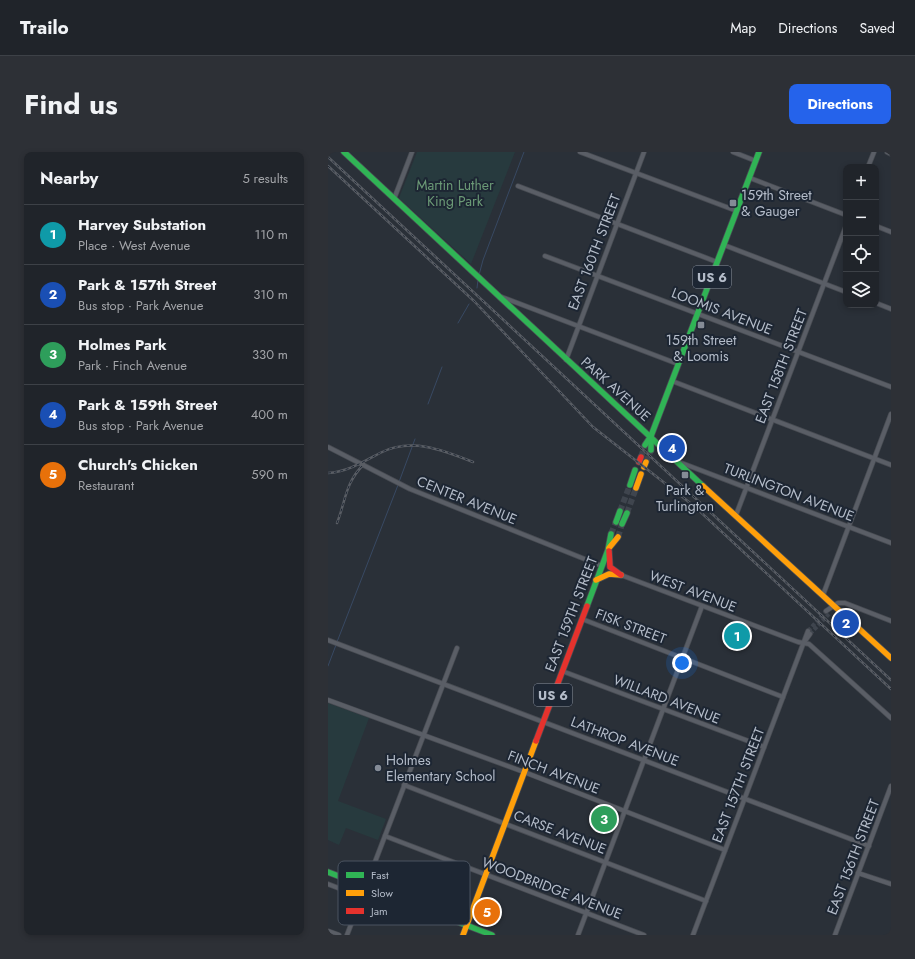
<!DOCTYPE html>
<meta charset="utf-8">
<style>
body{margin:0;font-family:Jost,sans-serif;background:#2d3036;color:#f1f3f6}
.controls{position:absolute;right:12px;top:12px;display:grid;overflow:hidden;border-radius:8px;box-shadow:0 2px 6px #0003}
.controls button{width:36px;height:36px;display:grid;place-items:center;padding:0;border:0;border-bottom:1px solid #3d4147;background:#20242a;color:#f1f3f6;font:20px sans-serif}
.you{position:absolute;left:354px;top:511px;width:14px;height:14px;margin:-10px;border:3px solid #fff;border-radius:50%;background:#1a73e8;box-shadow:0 0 0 6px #1a73e833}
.badge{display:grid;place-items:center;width:26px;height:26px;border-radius:50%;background:#2563eb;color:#fff;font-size:13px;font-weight:700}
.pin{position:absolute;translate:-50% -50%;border:2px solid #fff;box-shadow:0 1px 4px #0006}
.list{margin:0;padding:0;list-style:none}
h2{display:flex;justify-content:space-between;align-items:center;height:52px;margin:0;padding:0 16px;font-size:17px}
h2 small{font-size:13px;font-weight:400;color:#a2a4a8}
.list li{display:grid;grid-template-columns:26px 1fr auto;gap:12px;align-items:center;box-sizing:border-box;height:60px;padding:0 16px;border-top:1px solid #3d4147}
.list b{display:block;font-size:15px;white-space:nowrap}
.list p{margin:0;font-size:13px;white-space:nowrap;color:#a2a4a8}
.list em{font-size:13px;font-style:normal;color:#a2a4a8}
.icon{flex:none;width:22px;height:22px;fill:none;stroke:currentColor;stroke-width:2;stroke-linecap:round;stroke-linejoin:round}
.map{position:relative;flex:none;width:563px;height:783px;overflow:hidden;border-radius:8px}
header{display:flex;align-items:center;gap:24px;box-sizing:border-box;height:56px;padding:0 20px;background:#20242a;border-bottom:1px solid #3d4147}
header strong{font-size:19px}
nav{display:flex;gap:22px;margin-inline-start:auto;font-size:14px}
.intro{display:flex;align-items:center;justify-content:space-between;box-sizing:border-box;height:96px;padding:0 24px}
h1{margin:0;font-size:28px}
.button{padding:10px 18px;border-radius:8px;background:#2563eb;color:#fff;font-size:14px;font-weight:700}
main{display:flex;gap:24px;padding:0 24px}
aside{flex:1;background:#20242a;border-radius:8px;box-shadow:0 2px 6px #0003}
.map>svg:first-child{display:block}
.green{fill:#273a3e}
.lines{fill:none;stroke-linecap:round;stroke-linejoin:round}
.stream{stroke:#384963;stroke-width:1}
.street-tunnel{stroke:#3f454e;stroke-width:4;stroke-dasharray:4 2;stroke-linecap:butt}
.primary-tunnel{stroke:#3f454e;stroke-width:6;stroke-dasharray:6 3;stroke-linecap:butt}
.street-casing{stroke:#484c53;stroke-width:5.5}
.fast-casing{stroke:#484c53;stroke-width:7}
.slow-casing{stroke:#484c53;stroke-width:7}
.jam-casing{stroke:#484c53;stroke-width:7}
.street{stroke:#5a5e66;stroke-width:4}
.fast{stroke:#30b455;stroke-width:5.5}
.slow{stroke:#ff9f0a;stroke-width:5.5}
.jam{stroke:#e5322d;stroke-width:5.5}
.rail-casing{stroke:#595d64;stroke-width:2.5}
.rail{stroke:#1d2633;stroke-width:1;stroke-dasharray:3;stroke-linecap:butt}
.poi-dot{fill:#848b96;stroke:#1d2633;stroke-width:1.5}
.labels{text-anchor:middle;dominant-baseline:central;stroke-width:4;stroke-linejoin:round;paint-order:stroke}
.shield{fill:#1d2633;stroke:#878f9c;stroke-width:1}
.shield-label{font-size:13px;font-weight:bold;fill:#b4bcc9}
.park-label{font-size:14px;fill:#6b9a76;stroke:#1d2633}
.poi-label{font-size:14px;fill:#b4bcc9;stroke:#1d2633;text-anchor:start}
.street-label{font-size:14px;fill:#b4bcc9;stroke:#1d2633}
.key{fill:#1d2633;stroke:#4a5360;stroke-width:1}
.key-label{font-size:11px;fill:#b4bcc9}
</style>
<header>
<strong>Trailo</strong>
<nav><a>Map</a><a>Directions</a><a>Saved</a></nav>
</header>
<div class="intro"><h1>Find us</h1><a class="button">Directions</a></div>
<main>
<aside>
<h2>Nearby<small>5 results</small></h2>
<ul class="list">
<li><span class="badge" style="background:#0f9aa8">1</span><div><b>Harvey Substation</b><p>Place · West Avenue</p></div><em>110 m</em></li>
<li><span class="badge" style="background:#1a4fb4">2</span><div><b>Park &amp; 157th Street</b><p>Bus stop · Park Avenue</p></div><em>310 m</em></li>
<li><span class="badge" style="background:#2e9e5b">3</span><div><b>Holmes Park</b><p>Park · Finch Avenue</p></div><em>330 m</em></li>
<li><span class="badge" style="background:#1a4fb4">4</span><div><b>Park &amp; 159th Street</b><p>Bus stop · Park Avenue</p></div><em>400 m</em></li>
<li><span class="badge" style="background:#e8710a">5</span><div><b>Church's Chicken</b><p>Restaurant</p></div><em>590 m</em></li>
</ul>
</aside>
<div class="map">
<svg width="563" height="783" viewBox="0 0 563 783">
<rect width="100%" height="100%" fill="#2a3038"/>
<g class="green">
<polygon points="89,0 187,0 143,112 71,46"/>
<polygon points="0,551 41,566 10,649 58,667 50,688 18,676 11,693 0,688"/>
<polygon points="269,654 290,662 283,680 262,673"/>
</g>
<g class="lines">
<g class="stream">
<polyline points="151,123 155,108 196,0"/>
<polyline points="149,136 150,128"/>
<polyline points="130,171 141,152"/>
<polyline points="100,252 114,215"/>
<polyline points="71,330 87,287"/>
<polyline points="9,490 70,333"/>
<polyline points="0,514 8,493"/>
</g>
<g class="street-tunnel">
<polyline points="480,479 498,459"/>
<polyline points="482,482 501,462"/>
</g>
<g class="primary-tunnel">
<polyline points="313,305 317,293"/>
<polyline points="318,310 323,298"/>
<polyline points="292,359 302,333"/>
<polyline points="299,361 308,336"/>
<polyline points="283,382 288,370"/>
<polyline points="290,385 294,372"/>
</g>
<defs>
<g id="street">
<polyline points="252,0 409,59"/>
<polyline points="405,0 428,9"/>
<polyline points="559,0 563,2"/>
<polyline points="540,15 546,0"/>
<polyline points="422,26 518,63"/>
<polyline points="190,34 389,110"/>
<polyline points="66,47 84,0"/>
<polyline points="548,74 563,80"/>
<polyline points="396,93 518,140"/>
<polyline points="217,104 563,235"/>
<polyline points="171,144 350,212"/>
<polyline points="548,151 563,157"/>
<polyline points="238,208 316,0"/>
<polyline points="344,229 563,313"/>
<polyline points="0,295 82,337 274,414"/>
<polyline points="351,310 563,391"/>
<polyline points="408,363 518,74"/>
<polyline points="293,423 470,490 481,492 563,566"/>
<polyline points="495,443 563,262"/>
<polyline points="498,459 510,451 517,451 563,469"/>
<polyline points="254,467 455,545"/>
<polyline points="0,488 541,694"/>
<polyline points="477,489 482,482"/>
<polyline points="234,519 436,595"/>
<polyline points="0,548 196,620 397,698"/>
<polyline points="76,633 378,749"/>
<polyline points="57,684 316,783"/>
<polyline points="530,721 563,732"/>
<polyline points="0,732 34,745"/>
<polyline points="0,779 11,783"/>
<polyline points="19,783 129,496"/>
<polyline points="250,783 374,454"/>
<polyline points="365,783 480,479"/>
<polyline points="507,783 563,634"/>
</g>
<g id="fast">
<polyline points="16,0 375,334"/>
<polyline points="323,284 323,298"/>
<polyline points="317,293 323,284 431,0"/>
<polyline points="302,333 307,318"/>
<polyline points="288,370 292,359"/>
<polyline points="294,372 299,361"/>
<polyline points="259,454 280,398 283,382"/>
<polyline points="0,720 164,783"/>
</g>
<g id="slow">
<polyline points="316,315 318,310"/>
<polyline points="375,334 563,506"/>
<polyline points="308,336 313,322"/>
<polyline points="281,396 290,385"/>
<polyline points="268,428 281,422 293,423"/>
<polyline points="135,783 208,589"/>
</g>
<g id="jam">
<polyline points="311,310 313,305"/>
<polyline points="281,399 282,415 293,423"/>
<polyline points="208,589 259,454"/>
</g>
</defs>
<use href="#street" class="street-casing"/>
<use href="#fast" class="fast-casing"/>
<use href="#slow" class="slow-casing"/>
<use href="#jam" class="jam-casing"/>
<use href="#street" class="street"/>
<use href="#fast" class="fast"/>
<use href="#slow" class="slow"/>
<use href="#jam" class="jam"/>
<defs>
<g id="rail">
<polyline points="0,5 563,528"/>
<polyline points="0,14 146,149 265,275 366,354 563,537"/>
<path d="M0,321C19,320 35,310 52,301C83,285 115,298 145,310"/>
<path d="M9,371C18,348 17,331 36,312"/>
</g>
</defs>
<use href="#rail" class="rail-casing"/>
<use href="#rail" class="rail"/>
</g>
<g class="poi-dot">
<rect x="401" y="47" width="8" height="8" rx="2"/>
<rect x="369" y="169" width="8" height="8" rx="2"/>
<rect x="353" y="319" width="8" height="8" rx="2"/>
<circle cx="50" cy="616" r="4"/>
</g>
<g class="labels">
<g class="shield">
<rect x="365" y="114" width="38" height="22" rx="3"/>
<rect x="206" y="532" width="38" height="22" rx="3"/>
</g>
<g class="shield-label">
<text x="384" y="125">US 6</text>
<text x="225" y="543">US 6</text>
</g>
<g class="park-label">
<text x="127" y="33">Martin Luther<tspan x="127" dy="16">King Park</tspan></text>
</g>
<g class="poi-label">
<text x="413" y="43">159th Street<tspan x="413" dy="16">&amp; Gauger</tspan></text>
<text x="373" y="188" text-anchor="middle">159th Street<tspan x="373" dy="16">&amp; Loomis</tspan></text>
<text x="357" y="338" text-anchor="middle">Park &amp;<tspan x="357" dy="16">Turlington</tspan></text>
<text x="58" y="608">Holmes<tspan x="58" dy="16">Elementary School</tspan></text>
</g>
<g class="street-label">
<text transform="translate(266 100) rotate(-69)">EAST 160TH STREET</text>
<text transform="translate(394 159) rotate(21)">LOOMIS AVENUE</text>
<text transform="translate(453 214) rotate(-69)">EAST 158TH STREET</text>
<text transform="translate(288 237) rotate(42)">PARK AVENUE</text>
<text transform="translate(461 340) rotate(21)">TURLINGTON AVENUE</text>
<text transform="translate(139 348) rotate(22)">CENTER AVENUE</text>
<text transform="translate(365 439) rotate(21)">WEST AVENUE</text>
<text transform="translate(243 462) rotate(-69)">EAST 159TH STREET</text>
<text transform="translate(303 474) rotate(21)">FISK STREET</text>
<text transform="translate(339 547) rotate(21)">WILLARD AVENUE</text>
<text transform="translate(297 589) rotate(21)">LATHROP AVENUE</text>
<text transform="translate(226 620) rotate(21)">FINCH AVENUE</text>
<text transform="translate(410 633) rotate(-69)">EAST 157TH STREET</text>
<text transform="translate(232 680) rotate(21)">CARSE AVENUE</text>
<text transform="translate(525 705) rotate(-69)">EAST 156TH STREET</text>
<text transform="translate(224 736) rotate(21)">WOODBRIDGE AVENUE</text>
</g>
</g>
<rect x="10" y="709" width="132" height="64" rx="6" class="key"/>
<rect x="18" y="720" width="18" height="6" fill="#30b455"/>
<rect x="18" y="738" width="18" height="6" fill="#ff9f0a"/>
<rect x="18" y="756" width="18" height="6" fill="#e5322d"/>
<g class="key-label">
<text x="43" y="727">Fast</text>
<text x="43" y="745">Slow</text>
<text x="43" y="763">Jam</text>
</g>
</svg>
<div class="controls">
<button>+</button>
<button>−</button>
<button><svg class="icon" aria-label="locate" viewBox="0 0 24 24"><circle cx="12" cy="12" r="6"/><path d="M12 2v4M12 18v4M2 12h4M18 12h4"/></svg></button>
<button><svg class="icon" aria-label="layers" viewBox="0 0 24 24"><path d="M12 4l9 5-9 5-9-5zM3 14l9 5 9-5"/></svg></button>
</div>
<div class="you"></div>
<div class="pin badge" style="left:409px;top:484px;background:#0f9aa8">1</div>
<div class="pin badge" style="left:518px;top:471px;background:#1a4fb4">2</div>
<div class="pin badge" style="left:276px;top:667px;background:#2e9e5b">3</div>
<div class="pin badge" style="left:344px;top:296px;background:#1a4fb4">4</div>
<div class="pin badge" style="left:159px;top:760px;background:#e8710a">5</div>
</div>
</main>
